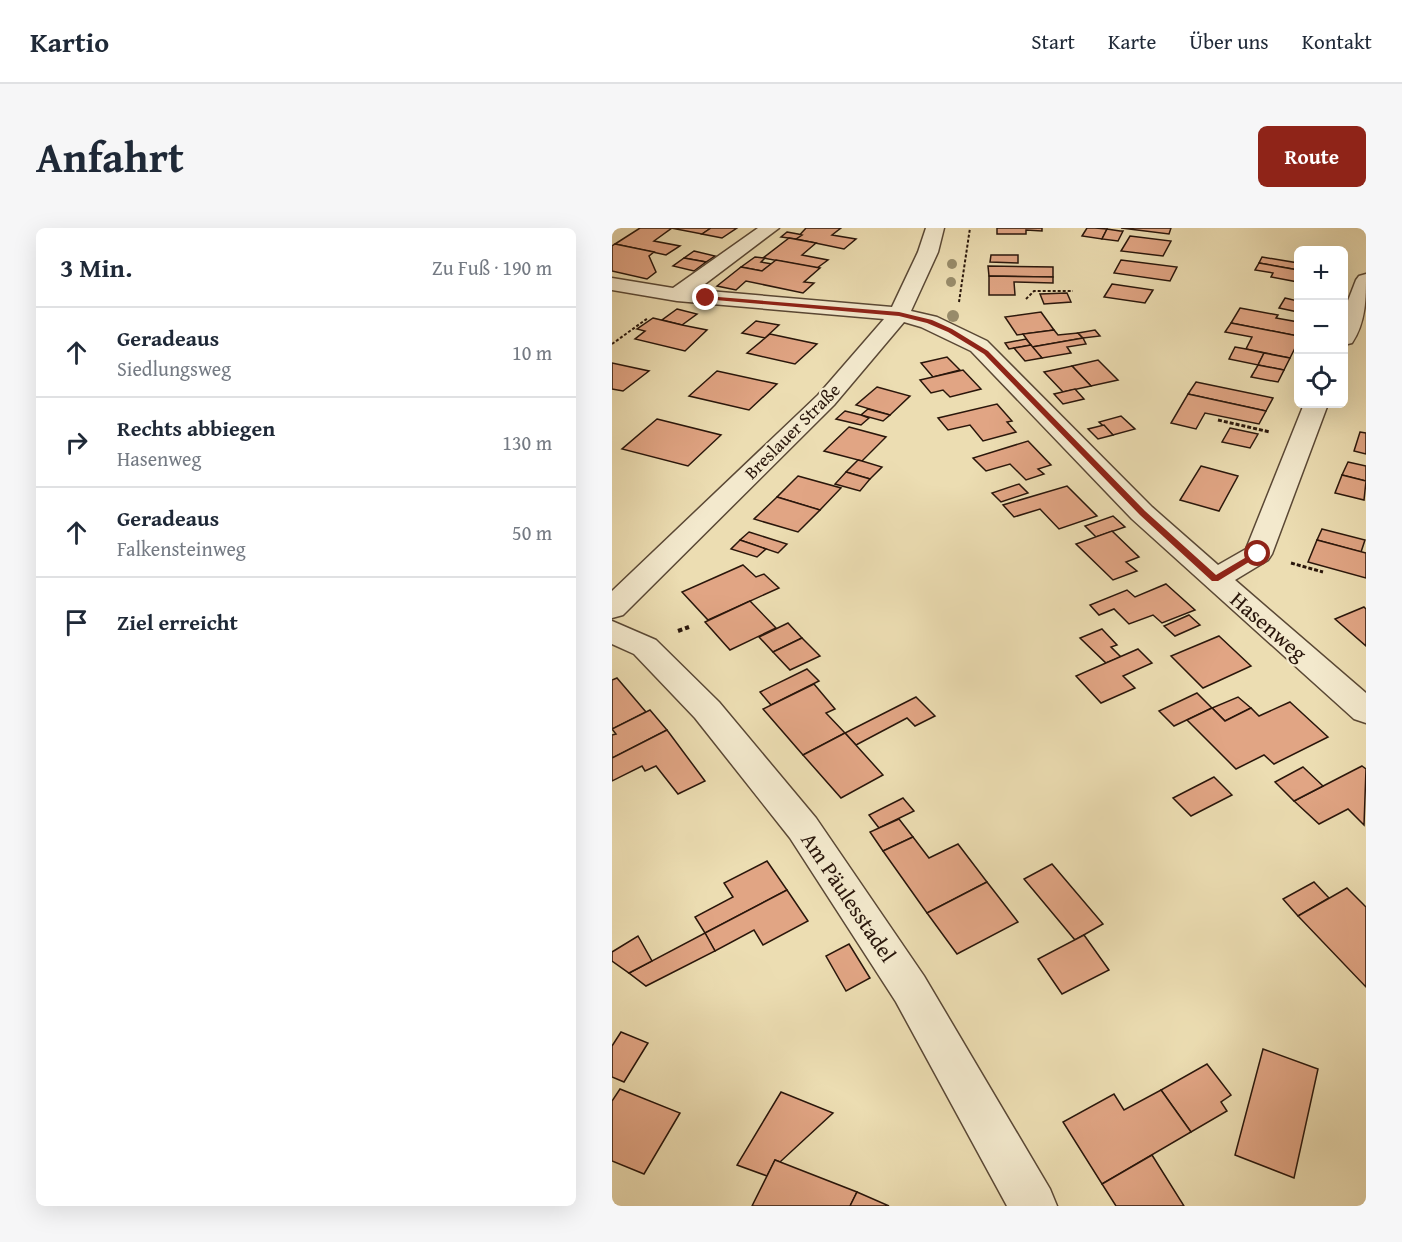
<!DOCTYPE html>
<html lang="de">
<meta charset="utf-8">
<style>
body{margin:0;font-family:"Gentium Book Plus",serif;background:#f6f6f7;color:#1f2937}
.controls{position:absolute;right:18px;top:18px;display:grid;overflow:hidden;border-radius:9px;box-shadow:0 6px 24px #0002}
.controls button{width:54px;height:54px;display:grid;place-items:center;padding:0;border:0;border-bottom:2px solid #e0e1e3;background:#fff;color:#1f2937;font:30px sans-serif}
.stop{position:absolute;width:18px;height:18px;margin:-14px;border:4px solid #8f2418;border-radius:50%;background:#fff}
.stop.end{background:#8f2418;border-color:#fff;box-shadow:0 2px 6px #0008}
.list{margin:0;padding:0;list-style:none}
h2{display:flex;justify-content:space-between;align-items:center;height:78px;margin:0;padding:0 24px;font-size:26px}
h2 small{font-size:20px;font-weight:400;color:#747a83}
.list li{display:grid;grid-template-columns:39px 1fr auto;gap:18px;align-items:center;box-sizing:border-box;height:90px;padding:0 24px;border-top:2px solid #e0e1e3}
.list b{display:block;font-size:22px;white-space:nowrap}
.list p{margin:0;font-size:20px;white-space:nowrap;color:#747a83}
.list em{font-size:20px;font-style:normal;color:#747a83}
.icon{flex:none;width:33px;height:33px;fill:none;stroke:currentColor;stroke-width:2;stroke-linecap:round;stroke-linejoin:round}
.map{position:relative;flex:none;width:754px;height:978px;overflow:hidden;border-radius:9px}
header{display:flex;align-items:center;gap:36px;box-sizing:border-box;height:84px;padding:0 30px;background:#fff;border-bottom:2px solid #e0e1e3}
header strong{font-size:28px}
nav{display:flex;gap:33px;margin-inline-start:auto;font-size:21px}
.intro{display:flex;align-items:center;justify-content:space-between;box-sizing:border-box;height:144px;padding:0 36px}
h1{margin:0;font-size:42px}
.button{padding:15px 27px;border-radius:9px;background:#8f2418;color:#fff;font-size:21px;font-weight:700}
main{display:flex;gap:36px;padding:0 36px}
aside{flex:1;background:#fff;border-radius:9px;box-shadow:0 6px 24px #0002}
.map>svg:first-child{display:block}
.building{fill:#e1a584;stroke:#29160b;stroke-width:1.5}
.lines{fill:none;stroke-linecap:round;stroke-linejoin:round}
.street-casing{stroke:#5a4835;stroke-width:3}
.path-far2{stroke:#29160b;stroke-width:2;stroke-dasharray:3 2;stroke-linecap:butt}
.path-far1{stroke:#29160b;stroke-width:3;stroke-dasharray:4 2;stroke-linecap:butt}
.path{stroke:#29160b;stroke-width:4;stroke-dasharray:4.5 3;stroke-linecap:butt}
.street{fill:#f3e9cd;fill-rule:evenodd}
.tree{fill:#988c6b}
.route{fill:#8f2418}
.labels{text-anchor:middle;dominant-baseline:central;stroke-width:4.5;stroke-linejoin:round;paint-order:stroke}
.far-street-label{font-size:18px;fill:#29160b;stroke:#f3e9cd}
.street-label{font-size:22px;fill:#29160b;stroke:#f3e9cd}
</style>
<header>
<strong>Kartio</strong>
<nav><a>Start</a><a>Karte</a><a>Über uns</a><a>Kontakt</a></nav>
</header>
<div class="intro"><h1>Anfahrt</h1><a class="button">Route</a></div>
<main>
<aside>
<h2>3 Min.<small>Zu Fuß · 190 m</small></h2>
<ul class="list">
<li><svg class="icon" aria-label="ahead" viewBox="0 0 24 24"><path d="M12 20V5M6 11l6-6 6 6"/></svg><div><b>Geradeaus</b><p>Siedlungsweg</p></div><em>10 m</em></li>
<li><svg class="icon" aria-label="right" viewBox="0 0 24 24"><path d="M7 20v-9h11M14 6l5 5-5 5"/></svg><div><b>Rechts abbiegen</b><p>Hasenweg</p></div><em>130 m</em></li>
<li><svg class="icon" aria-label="ahead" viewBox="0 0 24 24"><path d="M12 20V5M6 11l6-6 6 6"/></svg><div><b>Geradeaus</b><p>Falkensteinweg</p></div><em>50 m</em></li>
<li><svg class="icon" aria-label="arrive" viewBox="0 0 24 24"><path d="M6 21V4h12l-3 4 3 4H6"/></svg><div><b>Ziel erreicht</b></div></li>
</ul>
</aside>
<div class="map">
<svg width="754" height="978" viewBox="0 0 754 978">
<rect width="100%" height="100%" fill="#ecddb2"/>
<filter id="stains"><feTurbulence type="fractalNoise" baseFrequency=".00333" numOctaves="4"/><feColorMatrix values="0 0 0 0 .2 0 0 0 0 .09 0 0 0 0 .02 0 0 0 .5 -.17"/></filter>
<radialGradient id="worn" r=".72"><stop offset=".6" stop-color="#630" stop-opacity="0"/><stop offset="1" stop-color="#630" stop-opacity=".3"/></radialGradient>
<g class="building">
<polygon points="28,0 60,0 42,13 68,18 54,27 3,16"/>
<polygon points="59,0 99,0 90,6"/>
<polygon points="99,0 125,0 110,10 90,6"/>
<polygon points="194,0 229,0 220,7 244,11 232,21 184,11"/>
<polygon points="385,0 430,0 430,3 414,2 414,6 385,6"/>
<polygon points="475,0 483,0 495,1 490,11 470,8"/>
<polygon points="509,0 559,0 557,6"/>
<polygon points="495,1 508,3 511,3 506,13 490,11"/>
<polygon points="175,4 186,6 190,7 184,11 169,9"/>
<polygon points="518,8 559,13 551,28 509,23"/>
<polygon points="177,10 204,15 190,27 216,32 205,40 151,30"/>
<polygon points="3,16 42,24 37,28 44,44 35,51 0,43 0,18"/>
<polygon points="82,23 103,28 94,34 72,30"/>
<polygon points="379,27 406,27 406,35 378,34"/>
<polygon points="143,29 153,30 149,34 160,36 150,43 129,39"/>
<polygon points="650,29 686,35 686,42 647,35"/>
<polygon points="72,30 94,34 82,43 61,38"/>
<polygon points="164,32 208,40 192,54 202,55 191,65 134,53 124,62 105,58 129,39 150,43"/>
<polygon points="509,32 565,39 558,53 502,45"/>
<polygon points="647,35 686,42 686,54 659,49 661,45 643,42"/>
<polygon points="376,38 441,39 441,49 377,48"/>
<polygon points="377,48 441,49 441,55 402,54 403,67 377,67"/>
<polygon points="500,56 541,62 533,75 492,69"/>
<polygon points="455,65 459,74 432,76 428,66"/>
<polygon points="673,70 686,73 686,84 667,80"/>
<polygon points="628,80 666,87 664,90 686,94 686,108 619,95"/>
<polygon points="65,81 85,86 70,97 50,92"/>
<polygon points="429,84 442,102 405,107 393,89"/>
<polygon points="41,90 70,97 95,102 73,123 23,111 33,103 25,101"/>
<polygon points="144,93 167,97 153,110 130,105"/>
<polygon points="619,95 686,108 686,114 678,130 634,121 640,109 613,104"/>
<polygon points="442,102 446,107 466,105 471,110 420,119 411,106"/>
<polygon points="483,102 488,108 471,110 466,105"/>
<polygon points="158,106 205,116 183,136 135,125"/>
<polygon points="471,110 474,116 455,119 459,125 430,130 420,119"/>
<polygon points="414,111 419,117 397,121 393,115"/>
<polygon points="419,117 430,130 413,133 402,120"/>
<polygon points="623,119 634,121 652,125 646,137 617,131"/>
<polygon points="652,125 678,130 672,142 646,137"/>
<polygon points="335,129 348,142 321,149 309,135"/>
<polygon points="486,132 506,152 479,158 460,138"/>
<polygon points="0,135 37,143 11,163 0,161"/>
<polygon points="646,137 672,142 666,154 639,149"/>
<polygon points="460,138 479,158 451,164 432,144"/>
<polygon points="351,142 369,161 338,169 331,162 319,165 308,152"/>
<polygon points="105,143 165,156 137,182 77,168"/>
<polygon points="584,154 661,170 654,183 576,166"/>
<polygon points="265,159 298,168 278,187 244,177"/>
<polygon points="463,161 472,171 451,176 442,166"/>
<polygon points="576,166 654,183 647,196 593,185 584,201 559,195"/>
<polygon points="385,176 400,193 395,194 404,204 371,213 358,197 336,202 326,190"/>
<polygon points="256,181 278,187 271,193 249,187"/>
<polygon points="233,183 249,187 257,190 249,197 224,191"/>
<polygon points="509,188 523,201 501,207 487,194"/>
<polygon points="45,191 109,207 76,238 10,221"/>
<polygon points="492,197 501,207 486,211 476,201"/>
<polygon points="237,199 274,209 250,233 212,223"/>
<polygon points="618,200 646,206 638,220 610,214"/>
<polygon points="748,204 754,205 754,226 742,223"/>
<polygon points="416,213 439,237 426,241 432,246 414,252 398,236 374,243 361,230"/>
<polygon points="246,232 250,233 270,239 258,251 234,244"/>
<polygon points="736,234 754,238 754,253 730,247"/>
<polygon points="589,238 626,248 607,283 568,272"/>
<polygon points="234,244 258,251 248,263 223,256"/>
<polygon points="730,247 754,253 752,272 723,265"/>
<polygon points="186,248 229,260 208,282 165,269"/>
<polygon points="407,256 416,265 389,274 380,265"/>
<polygon points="455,258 485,288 447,301 428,281 402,289 391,277"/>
<polygon points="165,269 208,282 186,304 142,291"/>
<polygon points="501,288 513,299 484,309 473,298"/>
<polygon points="710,301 753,312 749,324 705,312"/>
<polygon points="500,303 527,329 514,334 525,343 501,352 464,316"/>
<polygon points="137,304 175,316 166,325 128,312"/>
<polygon points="128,312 154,321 145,329 119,321"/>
<polygon points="705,312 754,325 754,350 696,334"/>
<polygon points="131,337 144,349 152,346 167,360 96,392 70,364"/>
<polygon points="554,356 583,382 550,395 541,387 517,396 502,381 487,387 478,377 515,362 523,369"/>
<polygon points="138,373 164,400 118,422 93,394"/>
<polygon points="752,379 754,381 754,418 723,391"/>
<polygon points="577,387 588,397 563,408 552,398"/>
<polygon points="176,395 190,410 161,424 147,409"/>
<polygon points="490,401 505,417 499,419 509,429 494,435 468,410"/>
<polygon points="607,408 639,438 591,460 559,428"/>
<polygon points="190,410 208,428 178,442 161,424"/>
<polygon points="526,421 540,435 511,448 523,460 489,475 464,448"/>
<polygon points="195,441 207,453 159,477 148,464"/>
<polygon points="5,450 34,484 0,501 0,452"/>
<polygon points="202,456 223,481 214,485 233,505 191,527 151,481"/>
<polygon points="585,465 600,480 562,498 547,483"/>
<polygon points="304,469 323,488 303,498 295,490 244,517 233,505"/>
<polygon points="626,469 639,480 613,493 600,480"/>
<polygon points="678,474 716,509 662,536 652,527 624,541 575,492 600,480 613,493 639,480 647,488"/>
<polygon points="38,482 55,502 0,530 0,507 4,506 0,501"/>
<polygon points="55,502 93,553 66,566 44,538 33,543 30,538 0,553 0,530"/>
<polygon points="233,505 271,547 229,570 191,527"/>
<polygon points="750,538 754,541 752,597 736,581 707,596 682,573"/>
<polygon points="691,539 711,558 682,573 663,554"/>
<polygon points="602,549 620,567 579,588 561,570"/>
<polygon points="291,570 302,583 267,600 257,587"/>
<polygon points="287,591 301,609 271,623 258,604"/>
<polygon points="301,609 317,630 346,616 375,654 315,685 271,623"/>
<polygon points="155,633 175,662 93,705 83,689 121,669 112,655"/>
<polygon points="440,636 491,696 463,712 412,651"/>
<polygon points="375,654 406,694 345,726 315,685"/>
<polygon points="702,654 717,670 686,688 671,671"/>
<polygon points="735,660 754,679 754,759 686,688"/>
<polygon points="175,662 196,693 151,717 142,702 103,723 93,705"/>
<polygon points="93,705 103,723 34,758 17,745"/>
<polygon points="472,707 497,742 450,766 426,731"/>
<polygon points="26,708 40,733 17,745 0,733 0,724"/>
<polygon points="237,716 258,750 234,763 214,728"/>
<polygon points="9,804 36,815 12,854 0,849 0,818"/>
<polygon points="651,821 706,841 682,950 623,927"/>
<polygon points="595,836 619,867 609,874 615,883 579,904 549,862"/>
<polygon points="8,861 68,885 32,946 0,933 0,873"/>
<polygon points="549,862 579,904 490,956 451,894 502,866 512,882"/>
<polygon points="169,864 221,885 168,934 163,932 155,948 125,937"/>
<polygon points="540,927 572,978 504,978 490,956"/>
<polygon points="163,932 245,964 238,978 140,978"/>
<polygon points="245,964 277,978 238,978"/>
</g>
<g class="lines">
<defs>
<g id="street">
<polygon points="146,0 167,0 85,62 280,79 306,24 314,0 332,0 326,24 299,83 325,89 375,113 540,279 606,337 634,321 692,176 716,176 660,326 656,332 623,352 754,465 754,495 742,491 520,291 359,123 309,99 292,94 222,177 11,387 0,390 0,363 206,167 272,91 65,73 0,62 0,50 61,60"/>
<path d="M754,46C754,70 754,94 740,115L732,117V83L744,52L747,48Z"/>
<polygon points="0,393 44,412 107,474 204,590 312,748 438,961 445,978 395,978 284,774 178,610 83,490 22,426 0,416"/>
</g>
</defs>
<use href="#street" class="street-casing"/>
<g class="path-far2">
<polyline points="414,71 422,63 461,63"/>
<polyline points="347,74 358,0"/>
<polyline points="0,116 36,90"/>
</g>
<g class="path-far1">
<polyline points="606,192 658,204"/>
<polyline points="679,335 711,344"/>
</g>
<polyline class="path" points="66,403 77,399"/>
<use href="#street" class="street"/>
</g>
<g class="tree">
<circle cx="340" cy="36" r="5"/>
<circle cx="339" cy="54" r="5"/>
<circle cx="341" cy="88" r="6"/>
</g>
<polygon class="route" points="94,68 287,84 320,92 340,101 376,123 533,283 604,347 643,324 650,326 606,353 600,353 528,287 372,126 336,104 315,95 287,88 92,71"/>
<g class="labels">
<g class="far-street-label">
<text transform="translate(180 203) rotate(-45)">Breslauer Straße</text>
</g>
<g class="street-label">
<text transform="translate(657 398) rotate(41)">Hasenweg</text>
<text transform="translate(237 669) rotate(56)">Am Päulesstadel</text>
</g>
</g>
<rect width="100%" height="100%" filter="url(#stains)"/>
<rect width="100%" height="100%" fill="url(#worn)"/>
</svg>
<div class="controls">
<button>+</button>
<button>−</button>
<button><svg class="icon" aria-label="locate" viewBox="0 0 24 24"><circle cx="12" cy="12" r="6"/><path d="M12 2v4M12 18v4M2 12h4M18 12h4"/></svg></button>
</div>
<div class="stop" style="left:646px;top:326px"></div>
<div class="stop end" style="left:94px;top:70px"></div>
</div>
</main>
